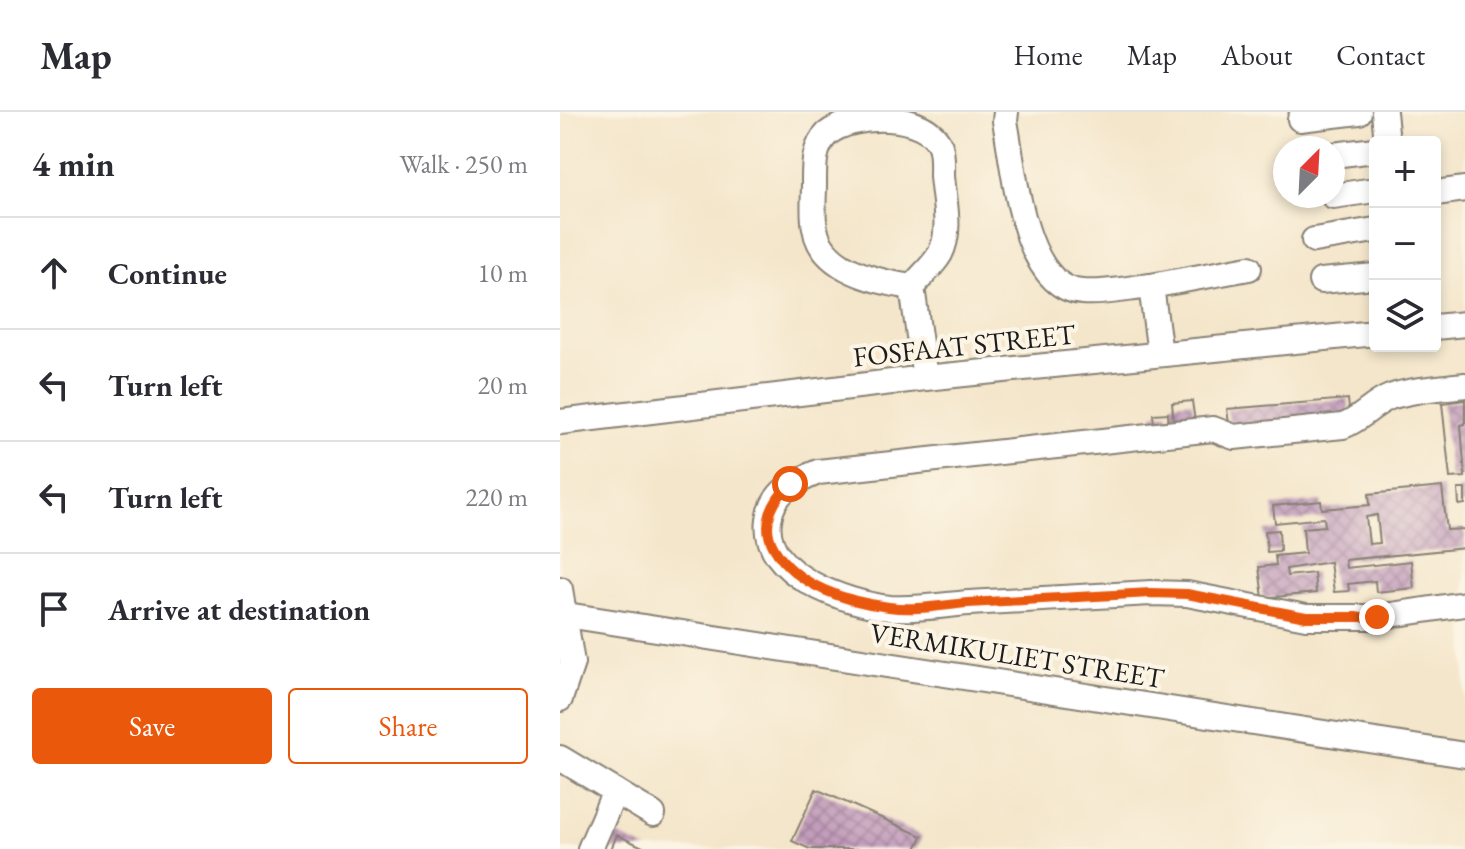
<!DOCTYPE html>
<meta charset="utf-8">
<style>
body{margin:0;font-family:"EB Garamond",serif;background:#f2f2f3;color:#2b2b33}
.controls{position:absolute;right:24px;top:24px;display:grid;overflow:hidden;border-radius:8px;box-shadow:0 4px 12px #0003}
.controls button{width:72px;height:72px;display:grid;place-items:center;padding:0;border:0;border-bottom:2px solid #e1e1e2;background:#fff;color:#2b2b33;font:40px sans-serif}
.compass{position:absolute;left:713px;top:24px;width:72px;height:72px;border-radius:50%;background:#fff;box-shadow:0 4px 12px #0003;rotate:24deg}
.stop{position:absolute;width:24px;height:24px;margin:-18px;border:6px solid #ea580c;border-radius:50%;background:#fff}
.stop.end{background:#ea580c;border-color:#fff;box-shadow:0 2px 8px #0008}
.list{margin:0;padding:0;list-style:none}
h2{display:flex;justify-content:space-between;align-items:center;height:104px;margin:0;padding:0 32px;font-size:34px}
h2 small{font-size:26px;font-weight:400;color:#7c7c81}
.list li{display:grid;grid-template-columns:52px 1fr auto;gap:24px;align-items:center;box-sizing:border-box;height:112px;padding:0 32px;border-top:2px solid #e1e1e2}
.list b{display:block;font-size:30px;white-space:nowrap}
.list em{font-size:26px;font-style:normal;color:#7c7c81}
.actions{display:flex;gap:16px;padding:24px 32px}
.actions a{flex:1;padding:18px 0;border:2px solid #ea580c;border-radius:8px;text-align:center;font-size:28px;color:#ea580c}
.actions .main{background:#ea580c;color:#fff}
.icon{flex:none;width:44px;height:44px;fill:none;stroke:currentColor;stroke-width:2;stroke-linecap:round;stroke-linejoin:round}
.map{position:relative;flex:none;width:905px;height:737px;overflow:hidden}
header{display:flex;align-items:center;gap:48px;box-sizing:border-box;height:112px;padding:0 40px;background:#fff;border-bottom:2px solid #e1e1e2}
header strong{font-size:38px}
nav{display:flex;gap:44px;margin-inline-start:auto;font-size:28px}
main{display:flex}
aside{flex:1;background:#fff}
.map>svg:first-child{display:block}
.building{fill:url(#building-cross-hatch);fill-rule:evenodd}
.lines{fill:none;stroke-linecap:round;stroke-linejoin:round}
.minor-casing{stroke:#888174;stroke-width:28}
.minor{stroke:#fff;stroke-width:24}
.route{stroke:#ea580c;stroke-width:10}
.labels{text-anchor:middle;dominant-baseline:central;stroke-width:8;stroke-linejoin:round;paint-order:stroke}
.street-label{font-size:28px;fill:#1c1c1c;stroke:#fcf5e5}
</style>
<header>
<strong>Map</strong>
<nav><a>Home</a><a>Map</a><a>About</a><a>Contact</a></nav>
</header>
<main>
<aside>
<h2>4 min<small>Walk · 250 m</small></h2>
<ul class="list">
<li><svg class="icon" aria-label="ahead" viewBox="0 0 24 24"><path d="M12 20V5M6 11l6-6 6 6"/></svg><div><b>Continue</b></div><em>10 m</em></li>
<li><svg class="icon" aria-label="left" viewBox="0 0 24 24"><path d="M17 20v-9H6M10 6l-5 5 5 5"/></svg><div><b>Turn left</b></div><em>20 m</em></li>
<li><svg class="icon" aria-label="left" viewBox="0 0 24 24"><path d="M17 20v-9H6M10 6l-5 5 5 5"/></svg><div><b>Turn left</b></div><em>220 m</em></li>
<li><svg class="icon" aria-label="arrive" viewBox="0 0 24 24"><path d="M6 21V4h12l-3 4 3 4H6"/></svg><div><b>Arrive at destination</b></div></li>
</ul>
<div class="actions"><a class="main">Save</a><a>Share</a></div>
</aside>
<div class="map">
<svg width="905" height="737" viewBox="0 0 905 737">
<defs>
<pattern id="building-cross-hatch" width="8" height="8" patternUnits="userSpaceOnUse" patternTransform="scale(2)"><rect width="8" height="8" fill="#c39dbc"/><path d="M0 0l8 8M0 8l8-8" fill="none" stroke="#9e7f98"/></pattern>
</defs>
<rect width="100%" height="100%" fill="#fcf5e5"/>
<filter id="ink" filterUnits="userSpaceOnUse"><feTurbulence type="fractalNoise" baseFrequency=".0125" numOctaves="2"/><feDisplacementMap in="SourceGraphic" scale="16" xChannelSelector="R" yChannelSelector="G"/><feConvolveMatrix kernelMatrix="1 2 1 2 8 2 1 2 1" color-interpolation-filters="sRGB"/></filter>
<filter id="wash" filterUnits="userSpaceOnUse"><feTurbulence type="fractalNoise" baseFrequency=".006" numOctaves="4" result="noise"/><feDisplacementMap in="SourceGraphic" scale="32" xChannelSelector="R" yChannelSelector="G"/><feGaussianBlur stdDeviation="1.8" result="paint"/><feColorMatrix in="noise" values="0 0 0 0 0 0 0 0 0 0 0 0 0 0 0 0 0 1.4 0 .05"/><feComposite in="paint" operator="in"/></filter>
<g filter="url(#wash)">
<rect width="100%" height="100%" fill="#f4e6cb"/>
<g id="blocks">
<g class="building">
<polygon points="788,287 790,308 670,319 667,297"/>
<polygon points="905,288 905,312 901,313 905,365 890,366 882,291"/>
<polygon points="632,289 635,310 614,312 612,291"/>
<polygon points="608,301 609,319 595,321 593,302"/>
<path d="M882,375L887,418L905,417V436L785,448L786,456L851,449L854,476L816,480L815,469L788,472L789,479L774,480L770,450L726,457L727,464L754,461L756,481L703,486L699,455L716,453L715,444L745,441L743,416L765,414L764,406L715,411L713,394L761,389L762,397L810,393L809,382ZM817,403L820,431L809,432L806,405Z"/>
<polygon points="898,377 905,377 905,392 899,393"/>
<polygon points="719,418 720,439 707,440 705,419"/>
<polygon points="256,677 362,724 356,737 250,737 232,729"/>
<polygon points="57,723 87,737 51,737"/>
</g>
</g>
</g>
<g filter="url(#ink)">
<use href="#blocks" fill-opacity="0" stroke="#888174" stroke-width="2"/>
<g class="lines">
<defs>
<g id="minor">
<path d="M446,0L445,9C454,54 462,176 522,180C544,182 569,176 591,174"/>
<polyline points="824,0 827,30"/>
<polyline points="740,7 799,0"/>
<polyline points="773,43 815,38"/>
<polyline points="875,81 905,77"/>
<polyline points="773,84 815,78"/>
<polyline points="754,128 815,118"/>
<polyline points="761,169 815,164"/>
<path d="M352,175C318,170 261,158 255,116C252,102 254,87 254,73C254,55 253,36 267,22C293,0 367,0 380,34C383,43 382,55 382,64C384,89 392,120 380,142C373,154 361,164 352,175L365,266"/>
<polyline points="875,215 905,212"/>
<polyline points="600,242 591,174 689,156"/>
<path d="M905,273C881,276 853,277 830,285C812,292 801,308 783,314L674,325L653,317L258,360C234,370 213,379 209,408C201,463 286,491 330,496C355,498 383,493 409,491C470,488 531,484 591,481L627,482L746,505H817L905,492"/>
<polyline points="0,310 365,266 815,221"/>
<polyline points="0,477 12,551 0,587"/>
<polyline points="0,502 905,643"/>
<polyline points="0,646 93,702"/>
<polyline points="30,737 55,679"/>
</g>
</defs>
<use href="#minor" class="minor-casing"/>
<use href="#minor" class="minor"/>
</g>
</g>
<g class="lines" filter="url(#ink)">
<path class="route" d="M230,372C213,389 200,412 214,436C236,474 287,490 329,495C354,499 383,493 408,491C469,488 530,484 591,481L627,482L746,505H817"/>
</g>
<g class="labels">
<g class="street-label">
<text transform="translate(404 233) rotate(-6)">FOSFAAT STREET</text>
<text transform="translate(457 543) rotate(9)">VERMIKULIET STREET</text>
</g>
</g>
</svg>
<div class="controls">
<button>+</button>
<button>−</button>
<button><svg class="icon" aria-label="layers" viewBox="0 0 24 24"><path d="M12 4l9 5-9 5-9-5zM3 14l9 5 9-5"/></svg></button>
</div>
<svg class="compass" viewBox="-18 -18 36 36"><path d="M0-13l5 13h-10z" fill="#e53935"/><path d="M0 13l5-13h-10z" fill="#7c7c81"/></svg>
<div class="stop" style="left:230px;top:372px"></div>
<div class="stop end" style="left:817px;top:505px"></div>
</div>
</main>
